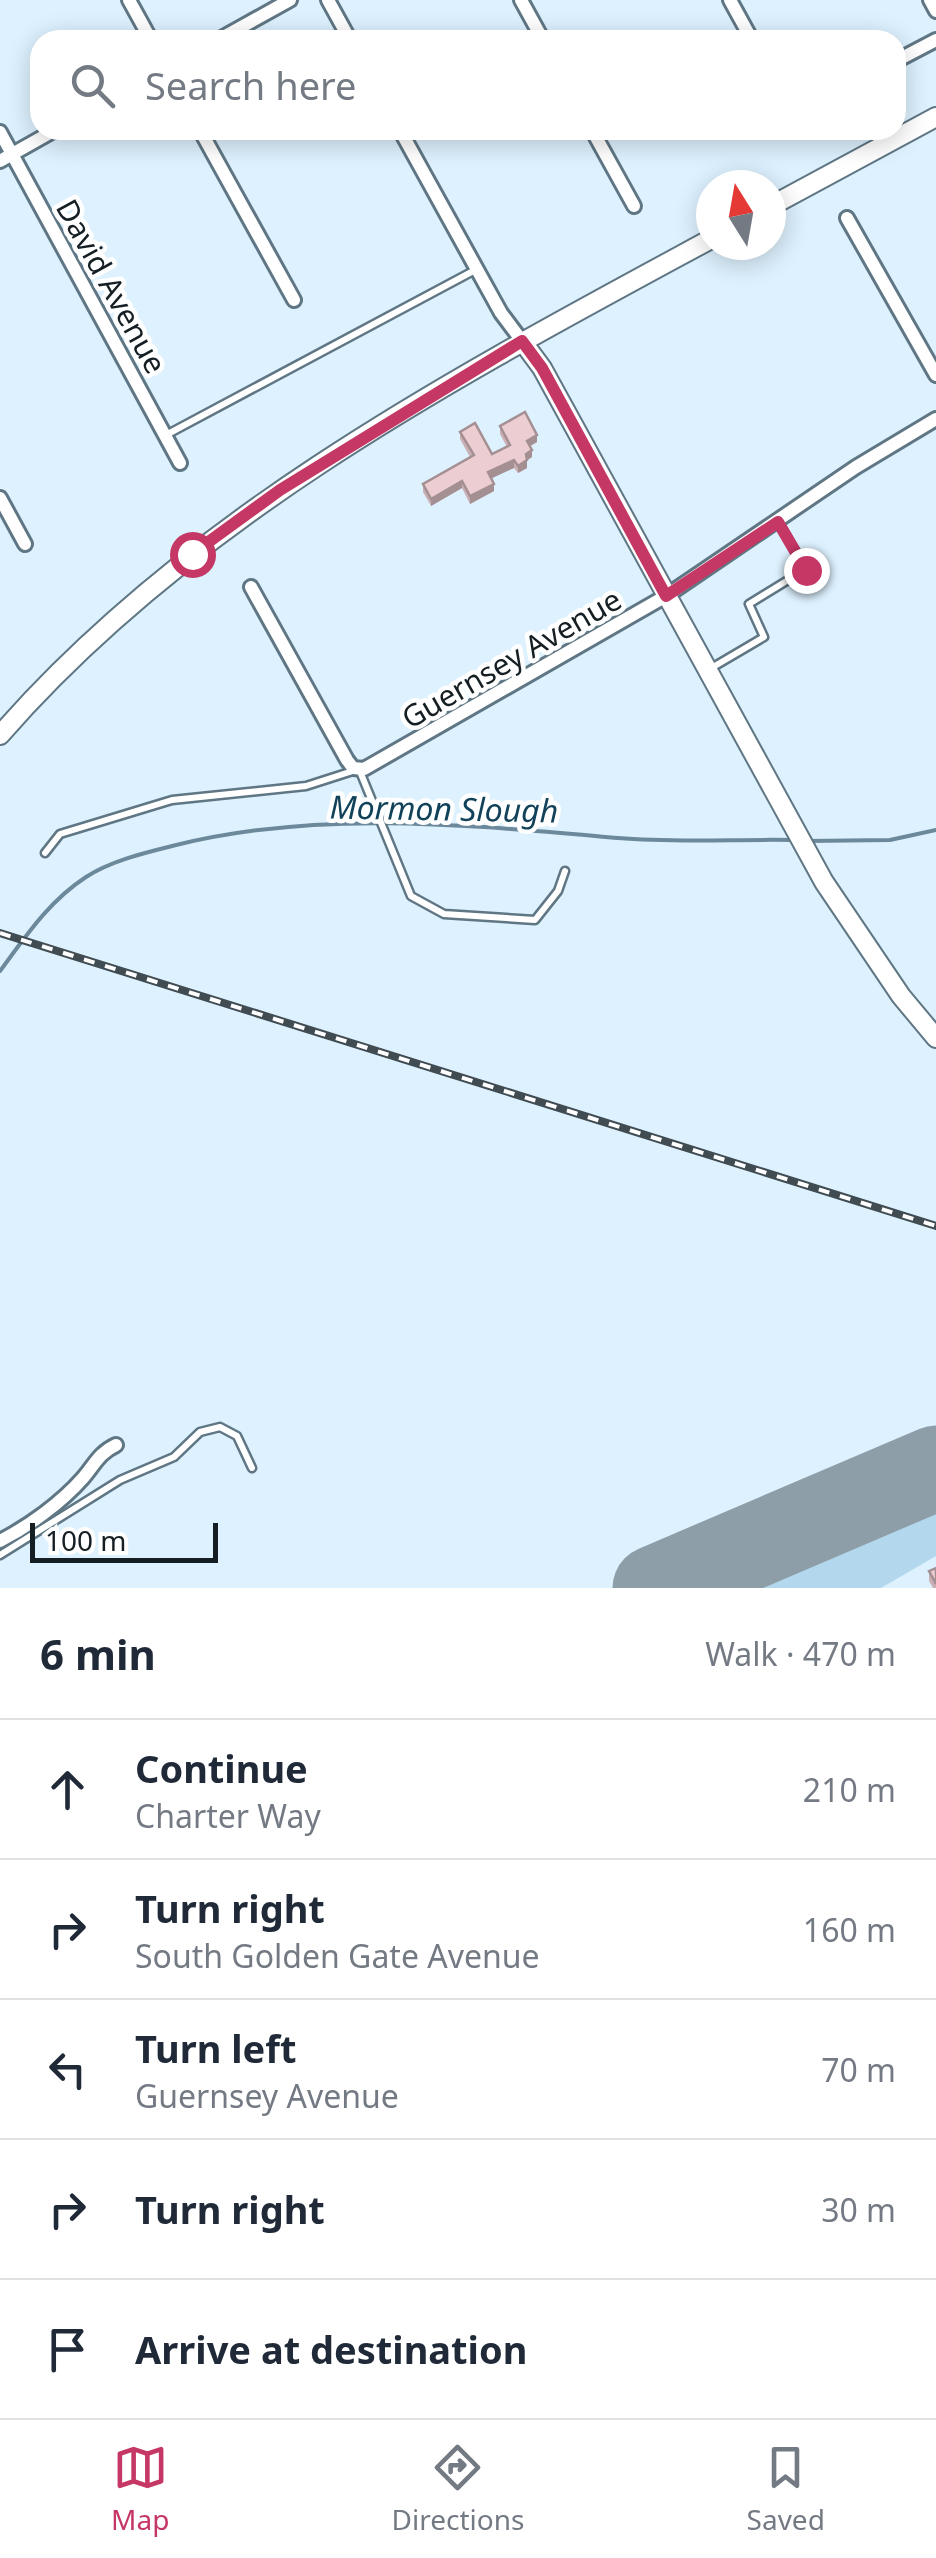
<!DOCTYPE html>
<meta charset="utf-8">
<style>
body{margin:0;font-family:"Noto Sans",sans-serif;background:#f6f6f7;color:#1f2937}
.compass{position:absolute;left:696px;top:170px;width:90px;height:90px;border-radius:50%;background:#fff;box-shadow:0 5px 25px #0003;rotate:349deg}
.scale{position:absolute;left:30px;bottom:25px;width:188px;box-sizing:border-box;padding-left:10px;border:5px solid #151e23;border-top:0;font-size:28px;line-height:35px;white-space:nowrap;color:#151e23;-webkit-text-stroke:8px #fff;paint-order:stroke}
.stop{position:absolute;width:30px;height:30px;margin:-22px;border:8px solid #c53765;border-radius:50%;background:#fff}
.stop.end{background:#c53765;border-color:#fff;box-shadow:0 2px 10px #0008}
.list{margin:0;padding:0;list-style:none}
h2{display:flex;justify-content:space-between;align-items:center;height:130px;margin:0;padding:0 40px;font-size:42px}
h2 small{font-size:32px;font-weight:400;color:#747a83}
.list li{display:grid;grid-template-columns:65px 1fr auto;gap:30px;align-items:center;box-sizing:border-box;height:140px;padding:0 40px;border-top:2px solid #e0e1e3}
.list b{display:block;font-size:38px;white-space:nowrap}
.list p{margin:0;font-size:32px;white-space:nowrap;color:#747a83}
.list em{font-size:32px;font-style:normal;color:#747a83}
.icon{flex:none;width:55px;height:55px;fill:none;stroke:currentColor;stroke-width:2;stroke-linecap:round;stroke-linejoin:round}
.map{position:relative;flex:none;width:936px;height:1588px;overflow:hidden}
.search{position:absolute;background:#fff;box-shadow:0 5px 25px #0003;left:30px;right:30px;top:30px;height:110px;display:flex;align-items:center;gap:25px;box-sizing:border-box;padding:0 35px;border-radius:30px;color:#747a83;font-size:38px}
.sheet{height:830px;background:#fff}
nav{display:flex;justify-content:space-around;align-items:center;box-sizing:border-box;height:140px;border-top:2px solid #e0e1e3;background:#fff;font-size:28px;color:#747a83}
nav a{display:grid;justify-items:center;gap:5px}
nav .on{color:#c53765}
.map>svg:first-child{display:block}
.green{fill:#b3d8ee}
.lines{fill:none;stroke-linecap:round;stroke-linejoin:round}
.stream{stroke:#6c899b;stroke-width:4}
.runway{stroke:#8e9ea8;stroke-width:85}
.lane-casing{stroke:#5f7684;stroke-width:11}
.street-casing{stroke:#5f7684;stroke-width:18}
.secondary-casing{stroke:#5f7684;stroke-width:22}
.lane{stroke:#fff;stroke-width:6}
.street{stroke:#fff;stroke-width:12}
.secondary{stroke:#fff;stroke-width:18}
.rail-casing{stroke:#404b52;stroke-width:8}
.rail{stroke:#fff;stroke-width:4;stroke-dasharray:11;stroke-linecap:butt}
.wall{fill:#cab0b5}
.shaded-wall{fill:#a49093}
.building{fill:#ebcdd2;stroke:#a49093;stroke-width:2.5}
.route{stroke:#c53765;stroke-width:12}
.labels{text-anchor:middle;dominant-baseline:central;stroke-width:9;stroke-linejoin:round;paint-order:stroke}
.street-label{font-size:30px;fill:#151e23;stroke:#fff}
.water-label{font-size:32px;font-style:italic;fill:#11425a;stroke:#fff}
</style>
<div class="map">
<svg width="936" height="1588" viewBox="0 0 936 1588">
<rect width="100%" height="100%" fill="#ddf1fe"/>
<polygon class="green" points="936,1493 936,1556 881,1588 709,1588"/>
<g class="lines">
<g class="stream">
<polyline points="807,841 890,840 936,830"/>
<path d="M0,971C26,936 49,901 86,877C110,861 144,853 172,846C318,809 469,825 618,838C676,843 734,839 792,840"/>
</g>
<polyline class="runway" points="655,1588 936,1468"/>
<defs>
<g id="lane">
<polyline points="166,435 477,269"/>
<polyline points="708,670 764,637 749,604 806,569 778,522"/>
<polyline points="45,853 60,834 172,800 306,786 359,769 411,896 444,914 535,920 558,891 565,871"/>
<polyline points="0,1555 120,1480 174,1457 200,1432 220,1427 237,1436 252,1468"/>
</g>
<g id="street">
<polyline points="129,0 151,40"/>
<polyline points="328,0 350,40"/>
<polyline points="521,0 543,40"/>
<polyline points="730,0 752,40"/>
<polyline points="930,0 936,11"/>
<polyline points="218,40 290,0"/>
<polyline points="896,61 936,40"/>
<polyline points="200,130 294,300"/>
<polyline points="400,130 501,313 522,341"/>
<polyline points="592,130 634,206"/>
<polyline points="0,132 180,463"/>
<polyline points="0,161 55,130"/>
<polyline points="847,218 936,375"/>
<polyline points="0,498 25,544"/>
<polyline points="251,587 347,760 353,768 364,769 666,596 856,467 936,419"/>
<path d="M0,1541C29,1526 61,1503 83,1478C95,1464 99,1453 116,1445"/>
</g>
<g id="secondary">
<polyline points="771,206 936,117"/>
<polyline points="522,341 542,368 824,882 901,996 936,1038"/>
<path d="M0,735C192,515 458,376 711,239"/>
</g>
</defs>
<use href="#lane" class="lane-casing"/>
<use href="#street" class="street-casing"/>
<use href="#secondary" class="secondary-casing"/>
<use href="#lane" class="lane"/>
<use href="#street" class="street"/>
<use href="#secondary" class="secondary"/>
<defs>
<polyline id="rail" points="0,933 936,1226"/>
</defs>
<use href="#rail" class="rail-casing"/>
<use href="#rail" class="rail"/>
</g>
<g class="wall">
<polygon points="500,426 537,442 530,446 532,457 527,460 527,468 518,473 514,468 491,478 494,491 470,504 462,488 431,506 423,492 423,484 470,457 460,439 460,432 492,454 507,447 500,434"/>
<polygon points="936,1568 936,1588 933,1588 929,1581 929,1571"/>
</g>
<g class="shaded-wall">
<polygon points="537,435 537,442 527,448 527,441"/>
<polygon points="532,450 532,457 526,461 526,454"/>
<polygon points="514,460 514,468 488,480 488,472"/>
<polygon points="527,460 527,468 518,473 518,466"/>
<polygon points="462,481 462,488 431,506 431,499"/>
<polygon points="494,484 494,491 470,504 470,496"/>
</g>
<g class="building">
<polygon points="525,412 537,435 527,441 532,450 526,454 527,460 518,466 514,460 488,472 494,484 470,496 462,481 431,499 423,484 474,455 460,432 475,423 492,454 510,445 500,426"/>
<polygon points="936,1568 936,1584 929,1571"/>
</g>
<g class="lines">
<polyline class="route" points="192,554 280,490 522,341 542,368 666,596 778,522 806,570"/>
</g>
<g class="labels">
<g class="street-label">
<text transform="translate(112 286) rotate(61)">David Avenue</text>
<text transform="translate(511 658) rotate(-30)">Guernsey Avenue</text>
</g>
<g class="water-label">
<text transform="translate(444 808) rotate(1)">Mormon Slough</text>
</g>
</g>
</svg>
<svg class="compass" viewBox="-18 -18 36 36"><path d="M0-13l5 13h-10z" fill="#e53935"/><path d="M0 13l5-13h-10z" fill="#747a83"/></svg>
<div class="scale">100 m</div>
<div class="stop" style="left:192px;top:554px"></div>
<div class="stop end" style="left:806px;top:570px"></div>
<div class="search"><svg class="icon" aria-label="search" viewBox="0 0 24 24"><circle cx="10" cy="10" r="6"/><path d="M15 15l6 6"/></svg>Search here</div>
</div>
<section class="sheet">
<h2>6 min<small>Walk · 470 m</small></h2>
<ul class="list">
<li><svg class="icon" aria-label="ahead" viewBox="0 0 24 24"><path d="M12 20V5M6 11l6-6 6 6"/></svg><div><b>Continue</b><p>Charter Way</p></div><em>210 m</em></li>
<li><svg class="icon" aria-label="right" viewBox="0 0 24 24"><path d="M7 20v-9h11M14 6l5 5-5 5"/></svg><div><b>Turn right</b><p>South Golden Gate Avenue</p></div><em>160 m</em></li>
<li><svg class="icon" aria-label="left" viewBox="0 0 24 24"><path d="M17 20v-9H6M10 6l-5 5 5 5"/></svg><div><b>Turn left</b><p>Guernsey Avenue</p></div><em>70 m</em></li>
<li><svg class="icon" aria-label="right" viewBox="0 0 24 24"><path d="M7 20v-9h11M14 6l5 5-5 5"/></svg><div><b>Turn right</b></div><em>30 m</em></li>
<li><svg class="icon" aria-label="arrive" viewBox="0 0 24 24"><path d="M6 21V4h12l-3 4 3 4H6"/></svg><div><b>Arrive at destination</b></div></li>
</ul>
</section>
<nav>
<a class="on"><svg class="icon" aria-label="map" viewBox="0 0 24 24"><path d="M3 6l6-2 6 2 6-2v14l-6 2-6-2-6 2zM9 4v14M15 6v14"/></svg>Map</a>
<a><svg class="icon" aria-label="directions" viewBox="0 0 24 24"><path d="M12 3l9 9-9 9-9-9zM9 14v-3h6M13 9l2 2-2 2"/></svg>Directions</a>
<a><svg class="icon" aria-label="saved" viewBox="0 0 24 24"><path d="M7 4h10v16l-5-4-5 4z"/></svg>Saved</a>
</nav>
